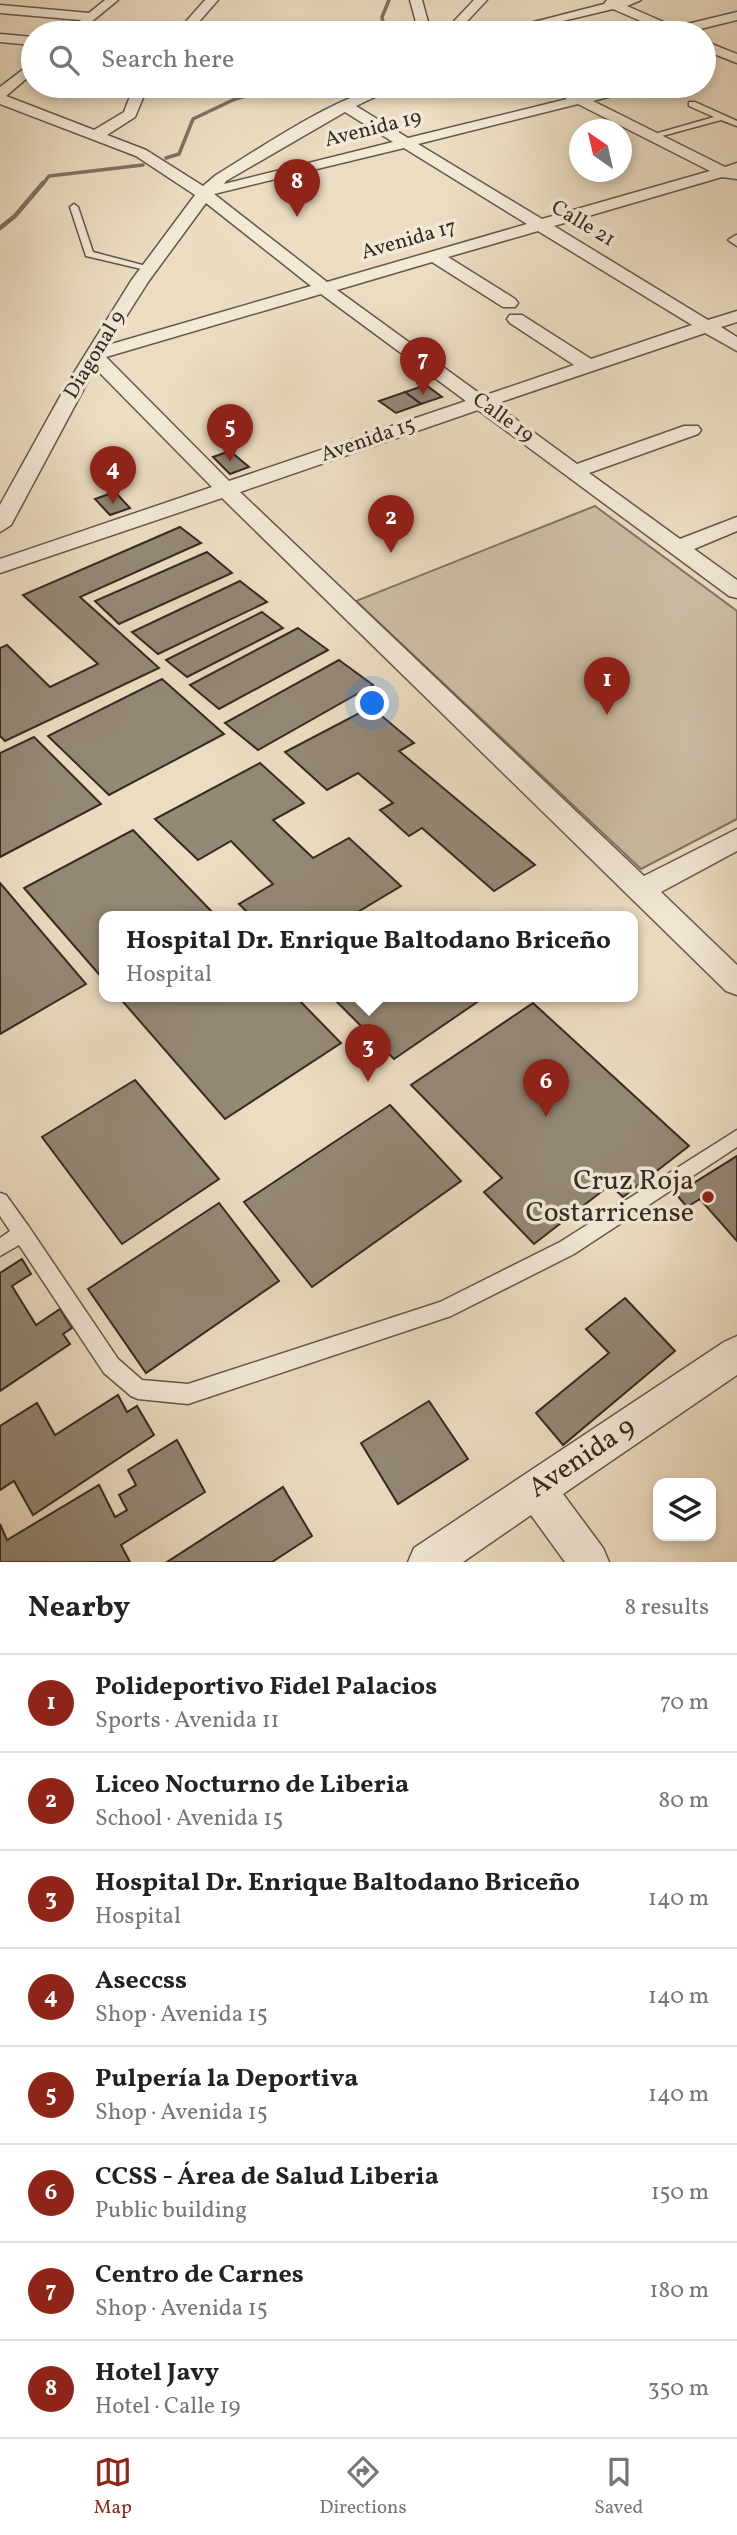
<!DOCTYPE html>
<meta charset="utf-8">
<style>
body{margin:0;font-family:Vollkorn,serif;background:#f6f6f6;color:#222}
.controls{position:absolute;right:21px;bottom:21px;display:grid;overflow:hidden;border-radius:14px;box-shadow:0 4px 10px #0003}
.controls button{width:63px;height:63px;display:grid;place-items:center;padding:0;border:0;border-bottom:2px solid #e0e0e0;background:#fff;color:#222;font:35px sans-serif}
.compass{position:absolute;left:569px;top:119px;width:63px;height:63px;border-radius:50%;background:#fff;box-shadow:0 4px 10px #0003;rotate:326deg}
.you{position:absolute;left:373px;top:704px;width:24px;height:24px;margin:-18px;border:5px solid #fff;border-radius:50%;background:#1a73e8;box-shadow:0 0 0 10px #1a73e833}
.badge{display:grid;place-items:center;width:46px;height:46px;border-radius:50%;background:#8f2418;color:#fff;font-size:23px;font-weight:700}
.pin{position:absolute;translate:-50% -58px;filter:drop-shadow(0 2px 4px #0008)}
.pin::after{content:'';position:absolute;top:37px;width:24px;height:21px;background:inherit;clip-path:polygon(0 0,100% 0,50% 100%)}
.popup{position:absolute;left:99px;top:911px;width:539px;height:91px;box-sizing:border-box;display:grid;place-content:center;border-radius:14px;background:#fff;filter:drop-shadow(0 2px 5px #0005);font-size:23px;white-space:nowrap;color:#767676}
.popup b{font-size:26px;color:#222}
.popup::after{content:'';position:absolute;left:50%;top:100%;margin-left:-14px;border:14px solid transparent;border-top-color:#fff}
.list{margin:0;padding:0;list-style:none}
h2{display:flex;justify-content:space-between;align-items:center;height:91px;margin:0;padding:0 28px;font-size:30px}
h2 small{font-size:23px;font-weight:400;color:#767676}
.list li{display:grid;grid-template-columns:46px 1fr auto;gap:21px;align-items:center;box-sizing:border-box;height:98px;padding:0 28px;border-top:2px solid #e0e0e0}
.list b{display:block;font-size:26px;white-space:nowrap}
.list p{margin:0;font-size:23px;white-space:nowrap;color:#767676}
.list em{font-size:23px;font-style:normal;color:#767676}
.icon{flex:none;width:38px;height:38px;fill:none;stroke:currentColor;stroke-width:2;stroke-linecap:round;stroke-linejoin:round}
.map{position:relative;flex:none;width:737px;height:1562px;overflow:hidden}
.search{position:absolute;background:#fff;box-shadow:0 4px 10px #0003;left:21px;right:21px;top:21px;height:77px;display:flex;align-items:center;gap:18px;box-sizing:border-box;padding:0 24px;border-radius:38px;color:#767676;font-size:26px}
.sheet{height:875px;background:#fff}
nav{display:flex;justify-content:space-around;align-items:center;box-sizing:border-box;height:98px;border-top:2px solid #e0e0e0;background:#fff;font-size:19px;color:#767676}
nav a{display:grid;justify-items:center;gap:4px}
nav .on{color:#8f2418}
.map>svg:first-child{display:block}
.green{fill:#cdbfa7;stroke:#817565;stroke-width:2}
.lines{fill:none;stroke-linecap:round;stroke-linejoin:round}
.stream-far1{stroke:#7e7162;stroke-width:3.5}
.stream{stroke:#7e7162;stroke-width:4.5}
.building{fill:#948876;stroke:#352b23;stroke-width:2}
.service-casing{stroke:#63584b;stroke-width:3}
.minor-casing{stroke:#63584b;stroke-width:3}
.service{fill:#f3e9d7;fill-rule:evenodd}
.minor{fill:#f3e9d7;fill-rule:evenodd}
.poi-dot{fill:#8f2418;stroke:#f3e9d7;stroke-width:2.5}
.labels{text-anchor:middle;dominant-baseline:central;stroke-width:7;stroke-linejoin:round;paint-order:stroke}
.far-street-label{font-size:21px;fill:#352b23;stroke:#f3e9d7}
.near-poi-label{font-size:28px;fill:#352b23;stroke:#f3e9d7;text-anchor:end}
.near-street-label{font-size:28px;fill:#352b23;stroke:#f3e9d7}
</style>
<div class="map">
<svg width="737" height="1562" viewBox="0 0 737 1562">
<rect width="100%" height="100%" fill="#ecddc2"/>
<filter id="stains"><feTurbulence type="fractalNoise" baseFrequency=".00286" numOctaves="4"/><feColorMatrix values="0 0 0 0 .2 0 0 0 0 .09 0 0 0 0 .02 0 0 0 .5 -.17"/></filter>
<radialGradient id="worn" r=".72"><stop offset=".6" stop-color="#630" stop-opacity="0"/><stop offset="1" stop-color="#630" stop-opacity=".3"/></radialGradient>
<polygon class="green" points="595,506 737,611 737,819 641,869 356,601"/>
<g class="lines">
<g class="stream-far1">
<polyline points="385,33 382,17 389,0"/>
<polyline points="166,158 179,154 193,119 235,99 285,86"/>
<polyline points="42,185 49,176 143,165"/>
</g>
<polyline class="stream" points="0,228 15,216 43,183"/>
</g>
<g class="building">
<polygon points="426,385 442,397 421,404 405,392"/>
<polygon points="405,392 421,404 396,413 379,401"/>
<polygon points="230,451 249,467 230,474 213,457"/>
<polygon points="115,492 130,508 110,515 95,499"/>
<polygon points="180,527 201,543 80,597 159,668 5,741 0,736 0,648 7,645 50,687 98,664 23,595"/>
<polygon points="207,552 232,573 119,624 95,601"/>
<polygon points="240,581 267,602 158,654 132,632"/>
<polygon points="262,612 283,628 187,677 166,660"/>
<polygon points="298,628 328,650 219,709 190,685"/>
<polygon points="339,660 373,685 258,750 225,723"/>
<polygon points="162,679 224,734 109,795 48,736"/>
<polygon points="371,707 414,743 399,751 535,865 494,891 422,828 409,836 380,810 393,803 358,773 327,790 285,752"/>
<polygon points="34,737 101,804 0,857 0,753"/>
<polygon points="260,763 304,803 273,820 313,858 349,838 401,886 351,916 251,916 239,904 273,884 231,841 198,860 155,819"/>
<polygon points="133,830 216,916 104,916 104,980 24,888"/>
<polygon points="0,883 86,984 0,1034"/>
<polygon points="118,996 295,996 341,1043 225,1119"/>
<polygon points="331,996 486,996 394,1059"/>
<polygon points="533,1003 689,1146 623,1197 610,1185 534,1244 484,1192 502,1178 411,1085"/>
<polygon points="135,1080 219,1179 122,1244 42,1137"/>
<polygon points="390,1105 461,1181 312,1287 244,1202"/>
<polygon points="737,1156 737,1241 700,1199 687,1207 676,1194"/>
<polygon points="219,1203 279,1281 146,1373 88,1289"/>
<polygon points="22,1259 31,1274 12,1286 36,1325 60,1309 72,1328 63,1334 70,1344 0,1391 0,1273"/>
<polygon points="625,1298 675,1351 563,1445 536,1413 609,1353 586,1329"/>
<polygon points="118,1395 127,1412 137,1406 154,1435 33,1515 14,1481 0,1490 0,1426 37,1403 55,1435"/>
<polygon points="429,1401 468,1459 398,1504 361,1443"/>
<polygon points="177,1440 205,1492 121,1545 130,1562 0,1562 0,1524 7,1540 99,1485 115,1517 127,1510 119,1495 136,1485 128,1470"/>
<polygon points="283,1487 312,1536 272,1562 167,1562"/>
</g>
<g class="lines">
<defs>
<g id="service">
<polygon points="689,102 695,102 737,121 737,126 721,120 651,139 651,135 714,117 689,106"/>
<polygon points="74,204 78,207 93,252 150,267 150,271 86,256 70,207"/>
<polygon points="737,1130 737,1147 574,1254 451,1316 188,1404 138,1399 131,1396 104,1373 19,1245 0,1256 0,1238 10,1231 0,1216 0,1193 6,1195 29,1227 118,1359 142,1380 188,1384 440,1302 560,1242"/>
</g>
<g id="minor">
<polygon points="105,0 118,0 79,32 73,28 81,20 0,13 0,5 89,13"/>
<polygon points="205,0 218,0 189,33 176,33"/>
<polygon points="410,0 422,0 431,33 419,33"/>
<polygon points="474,0 487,0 456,33 443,33"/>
<polygon points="607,0 641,0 627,6 675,27 737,12 737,20 684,33 668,33 613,9 512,33 491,33 604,4"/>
<polygon points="0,34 33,37 33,45 0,42"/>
<polygon points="704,41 737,54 737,63 704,50"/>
<path d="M33,62V73L6,96L94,130L124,112L134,86H148L135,117L107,135L146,150L203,186L216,175C258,150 352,84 398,86L356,106L408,138L567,99L546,86H563L582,95L618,86H641L639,89L593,101L725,167L737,163V179L722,177L554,226L708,320L737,311V322L721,327L737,337V351L705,333L495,404L577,464L684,426H698L701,430L698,434L589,473L680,539L737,517V531L694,549L737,580V598L729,596L478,410L240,492L644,876L737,829V851L661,892L737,965V995L726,991L222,498L0,573V559L212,487L95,368L11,525L0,532V505L67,384L131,281L195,195L136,156L0,104V87ZM578,104L710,171L542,219L418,144ZM345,112L393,142L224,184L226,181ZM404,148L527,224L327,282L214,194ZM206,203L311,286L108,345L148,282ZM538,231L692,325L591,359L522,315H510L507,319L510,323L574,365L483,396L337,290L432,262L503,307H515L518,303L515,299L448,257ZM321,294L466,401L229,481L106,357Z"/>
<polygon points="736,235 737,235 737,246 728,240"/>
<polygon points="737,1336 737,1375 563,1494 603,1548 609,1562 565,1562 531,1515 463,1562 408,1562 414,1548 724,1342"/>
</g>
</defs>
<use href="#service" class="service-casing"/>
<use href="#minor" class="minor-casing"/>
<use href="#service" class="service"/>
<use href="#minor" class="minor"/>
</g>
<circle class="poi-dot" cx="708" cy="1197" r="7"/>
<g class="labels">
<g class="far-street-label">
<text transform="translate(373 129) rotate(-14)">Avenida 19</text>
<text transform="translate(583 224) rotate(31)">Calle 21</text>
<text transform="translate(409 240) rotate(-16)">Avenida 17</text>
<text transform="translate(95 355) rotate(-59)">Diagonal 9</text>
<text transform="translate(503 418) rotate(36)">Calle 19</text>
<text transform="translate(368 440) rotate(-19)">Avenida 15</text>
</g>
<g class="near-poi-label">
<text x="694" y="1181">Cruz Roja<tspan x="694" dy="32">Costarricense</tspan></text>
</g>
<g class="near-street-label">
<text transform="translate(582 1458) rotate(-34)">Avenida 9</text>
</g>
</g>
<rect width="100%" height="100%" filter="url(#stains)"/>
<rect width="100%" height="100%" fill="url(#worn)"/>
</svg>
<div class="controls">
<button><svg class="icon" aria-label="layers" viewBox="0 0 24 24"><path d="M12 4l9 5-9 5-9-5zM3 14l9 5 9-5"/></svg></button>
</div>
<svg class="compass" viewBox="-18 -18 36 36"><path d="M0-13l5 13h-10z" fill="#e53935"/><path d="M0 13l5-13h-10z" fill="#767676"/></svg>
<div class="you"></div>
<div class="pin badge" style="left:607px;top:715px">1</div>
<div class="pin badge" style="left:391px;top:553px">2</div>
<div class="pin badge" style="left:368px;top:1082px">3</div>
<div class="popup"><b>Hospital Dr. Enrique Baltodano Briceño</b>Hospital</div>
<div class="pin badge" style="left:113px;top:504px">4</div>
<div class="pin badge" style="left:230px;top:462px">5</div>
<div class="pin badge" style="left:546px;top:1117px">6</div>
<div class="pin badge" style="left:423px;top:395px">7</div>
<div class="pin badge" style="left:297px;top:217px">8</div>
<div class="search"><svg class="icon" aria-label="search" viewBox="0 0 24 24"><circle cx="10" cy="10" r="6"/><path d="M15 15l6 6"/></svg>Search here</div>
</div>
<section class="sheet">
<h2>Nearby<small>8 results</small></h2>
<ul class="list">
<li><span class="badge">1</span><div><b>Polideportivo Fidel Palacios</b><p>Sports · Avenida 11</p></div><em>70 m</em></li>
<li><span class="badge">2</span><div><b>Liceo Nocturno de Liberia</b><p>School · Avenida 15</p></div><em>80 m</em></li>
<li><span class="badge">3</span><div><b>Hospital Dr. Enrique Baltodano Briceño</b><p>Hospital</p></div><em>140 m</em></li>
<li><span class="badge">4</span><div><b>Aseccss</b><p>Shop · Avenida 15</p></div><em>140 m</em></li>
<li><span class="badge">5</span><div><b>Pulpería la Deportiva</b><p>Shop · Avenida 15</p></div><em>140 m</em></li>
<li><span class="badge">6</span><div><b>CCSS - Área de Salud Liberia</b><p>Public building</p></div><em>150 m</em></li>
<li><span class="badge">7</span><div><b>Centro de Carnes</b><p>Shop · Avenida 15</p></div><em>180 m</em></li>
<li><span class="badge">8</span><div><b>Hotel Javy</b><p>Hotel · Calle 19</p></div><em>350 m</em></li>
</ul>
</section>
<nav>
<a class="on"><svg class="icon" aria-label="map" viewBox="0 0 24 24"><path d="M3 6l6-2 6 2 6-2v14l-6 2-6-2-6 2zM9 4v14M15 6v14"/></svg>Map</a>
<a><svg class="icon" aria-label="directions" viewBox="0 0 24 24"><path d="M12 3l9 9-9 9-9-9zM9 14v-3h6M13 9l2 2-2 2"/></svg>Directions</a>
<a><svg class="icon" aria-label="saved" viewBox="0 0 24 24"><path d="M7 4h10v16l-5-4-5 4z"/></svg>Saved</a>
</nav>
